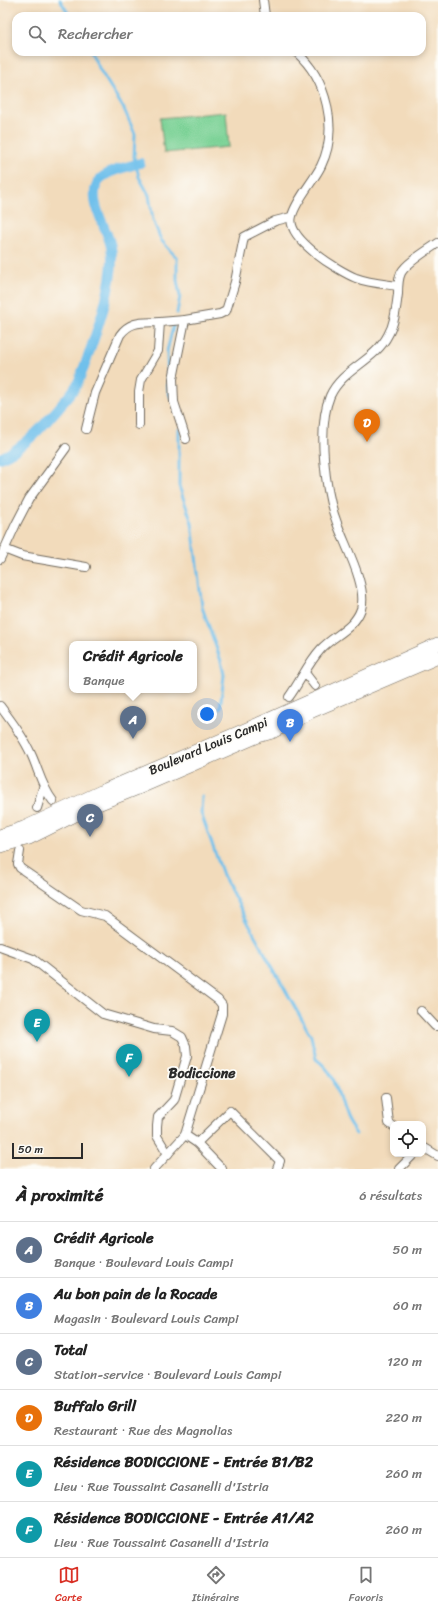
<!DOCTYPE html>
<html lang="fr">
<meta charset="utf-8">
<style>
body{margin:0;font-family:Sriracha,sans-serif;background:#f2f2f2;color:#222}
.controls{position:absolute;right:12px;bottom:12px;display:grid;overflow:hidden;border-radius:8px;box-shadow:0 2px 6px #0003}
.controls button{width:36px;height:36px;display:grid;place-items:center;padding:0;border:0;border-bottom:1px solid #e0e0e0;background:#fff;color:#222;font:20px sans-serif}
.scale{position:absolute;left:12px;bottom:10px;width:71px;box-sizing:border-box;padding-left:4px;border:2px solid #2b2b2b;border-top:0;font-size:11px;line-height:14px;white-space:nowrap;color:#2b2b2b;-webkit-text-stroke:3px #fdfcf7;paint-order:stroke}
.you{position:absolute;left:207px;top:714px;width:14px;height:14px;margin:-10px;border:3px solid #fff;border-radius:50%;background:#1a73e8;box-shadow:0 0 0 6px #1a73e833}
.badge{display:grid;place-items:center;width:26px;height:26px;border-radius:50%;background:#d93025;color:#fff;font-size:13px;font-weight:700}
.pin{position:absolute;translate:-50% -33px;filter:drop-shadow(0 1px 2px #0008)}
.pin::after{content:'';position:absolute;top:21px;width:14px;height:12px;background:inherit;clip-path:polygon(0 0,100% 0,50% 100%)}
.popup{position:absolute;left:69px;top:641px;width:128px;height:52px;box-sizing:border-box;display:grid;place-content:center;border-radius:8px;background:#fff;filter:drop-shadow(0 1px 3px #0005);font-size:13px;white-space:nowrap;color:#767676}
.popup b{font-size:15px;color:#222}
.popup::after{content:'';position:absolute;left:50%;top:100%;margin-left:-8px;border:8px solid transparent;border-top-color:#fff}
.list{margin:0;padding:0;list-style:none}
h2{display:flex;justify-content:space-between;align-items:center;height:52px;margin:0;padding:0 16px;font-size:17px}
h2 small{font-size:13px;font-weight:400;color:#767676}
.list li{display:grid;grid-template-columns:26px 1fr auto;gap:12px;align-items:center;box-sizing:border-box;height:56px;padding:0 16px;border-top:1px solid #e0e0e0}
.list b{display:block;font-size:15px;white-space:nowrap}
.list p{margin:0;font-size:13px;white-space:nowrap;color:#767676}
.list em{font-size:13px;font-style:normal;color:#767676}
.icon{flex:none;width:22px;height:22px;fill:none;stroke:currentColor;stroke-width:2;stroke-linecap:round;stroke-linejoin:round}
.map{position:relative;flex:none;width:438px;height:1169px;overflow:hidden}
.search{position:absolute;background:#fff;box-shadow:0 2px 6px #0003;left:12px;right:12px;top:12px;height:44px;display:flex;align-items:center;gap:10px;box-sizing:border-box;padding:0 14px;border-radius:12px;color:#767676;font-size:15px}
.sheet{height:388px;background:#fff}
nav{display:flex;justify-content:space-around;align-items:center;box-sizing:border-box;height:56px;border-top:1px solid #e0e0e0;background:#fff;font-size:11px;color:#767676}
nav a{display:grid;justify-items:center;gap:2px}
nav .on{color:#d93025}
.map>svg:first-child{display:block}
.green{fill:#7cd296;stroke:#547e60}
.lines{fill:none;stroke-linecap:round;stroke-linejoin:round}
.stream{stroke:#70c0eb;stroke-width:3}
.canal{stroke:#70c0eb;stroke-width:10}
.street-casing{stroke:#71695d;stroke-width:10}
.primary-casing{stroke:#71695d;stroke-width:14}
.street{stroke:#fff;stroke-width:8}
.primary{stroke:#fff;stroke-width:13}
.labels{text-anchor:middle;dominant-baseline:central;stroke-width:3.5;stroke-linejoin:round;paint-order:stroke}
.street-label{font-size:13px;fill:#2b2b2b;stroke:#fdfcf7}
.neighbourhood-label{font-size:14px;font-weight:bold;fill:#2b2b2b;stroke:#fdfcf7}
</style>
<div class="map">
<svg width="438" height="1169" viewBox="0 0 438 1169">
<rect width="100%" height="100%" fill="#fdfcf7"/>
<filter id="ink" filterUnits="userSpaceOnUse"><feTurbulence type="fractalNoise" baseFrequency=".025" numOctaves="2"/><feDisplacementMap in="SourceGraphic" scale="8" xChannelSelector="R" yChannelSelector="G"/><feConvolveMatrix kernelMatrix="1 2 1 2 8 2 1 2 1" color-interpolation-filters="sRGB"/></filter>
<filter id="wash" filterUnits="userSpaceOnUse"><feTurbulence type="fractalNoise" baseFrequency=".012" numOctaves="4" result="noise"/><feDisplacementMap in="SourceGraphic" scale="16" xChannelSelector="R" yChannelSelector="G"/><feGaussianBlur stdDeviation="0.9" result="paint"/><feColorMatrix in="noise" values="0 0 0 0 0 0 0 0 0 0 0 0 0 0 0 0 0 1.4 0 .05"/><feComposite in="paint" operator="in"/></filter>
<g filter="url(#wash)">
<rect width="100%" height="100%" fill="#f2dbbb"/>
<polygon class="green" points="226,112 229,147 164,153 160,118"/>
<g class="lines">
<g class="stream">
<polyline points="60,0 70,16"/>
<polyline points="91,52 100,70 124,109 135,134 134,157 139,177 149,195 153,220 161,240 177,258 177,280 180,296 177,313"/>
<polyline points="171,398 168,390 167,351 174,323"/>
<polyline points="179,429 179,486 192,523 202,607 221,661 224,675 220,709"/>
<path d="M202,797L201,813L223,875L254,934L311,1036L316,1059C338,1075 336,1092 345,1115C347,1122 352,1128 356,1134"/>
</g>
<path class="canal" d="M0,458C26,447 43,426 61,405C66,399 72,393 76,386C80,380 81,373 84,367C95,337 117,278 111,247C107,227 90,206 96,186C99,172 127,167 140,163"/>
</g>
</g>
<g filter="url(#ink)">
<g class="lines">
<defs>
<g id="street">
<polyline points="263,0 265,16"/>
<path d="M296,52C327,79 339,129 321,166C313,182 296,200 292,216C285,239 339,271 356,278C369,283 385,284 398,286"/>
<polyline points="139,425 139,392 141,380 158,351 160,322 185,320"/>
<path d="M86,429L95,393L120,335C131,320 143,323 160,322"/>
<polyline points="186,439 174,402 173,379 185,320 220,314 226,311 235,282 244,237 275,221 291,217"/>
<polyline points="4,549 22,556 86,567"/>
<polyline points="0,559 16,524 29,499 66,448"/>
<polyline points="305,673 315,686"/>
<path d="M289,697C300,682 308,663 321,649C334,635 354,629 361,609C368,586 345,546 337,523C325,492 317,427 330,396C342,369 375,361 388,335C395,323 396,308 398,294C398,288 398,279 401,273C406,263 428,250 438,243"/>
<path d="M0,706C12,722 24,738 32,756C39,772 42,787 53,801"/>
<polyline points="37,808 43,788"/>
<polyline points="20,851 18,864 20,868 81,910 105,916 218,1000 222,1005 222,1014 185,1135 154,1169"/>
<polyline points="0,947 33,959 103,1014 154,1029 172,1031 182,1037 186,1046 187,1056 174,1100 158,1117 157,1126 157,1136 168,1154"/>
<polyline points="421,1011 435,1026 438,1026"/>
<polyline points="386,1098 389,1123 393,1126"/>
<polyline points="185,1135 197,1143 222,1169"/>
<polyline points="197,1143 230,1111 280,1161 277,1169"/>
<polyline points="423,1147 438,1156"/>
<polyline points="399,1169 414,1154"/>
</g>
<g id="primary">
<polyline points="0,836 24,828 103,791 268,720 438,644"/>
<polyline points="0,846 29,838 93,806 138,788 258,736 272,732 312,711 438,657"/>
</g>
</defs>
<use href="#street" class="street-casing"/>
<use href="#primary" class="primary-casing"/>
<use href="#street" class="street"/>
<use href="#primary" class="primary"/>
</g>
</g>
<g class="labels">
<g class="street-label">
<text transform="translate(208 746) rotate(-23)">Boulevard Louis Campi</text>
</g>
<g class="neighbourhood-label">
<text x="202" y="1073">Bodiccione</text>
</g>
</g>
</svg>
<div class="controls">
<button><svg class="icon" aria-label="locate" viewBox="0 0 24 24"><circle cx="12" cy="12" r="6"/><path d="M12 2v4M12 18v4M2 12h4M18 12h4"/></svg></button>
</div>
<div class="scale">50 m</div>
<div class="you"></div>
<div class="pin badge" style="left:133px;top:739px;background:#5c6f8a">A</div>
<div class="popup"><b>Crédit Agricole</b>Banque</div>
<div class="pin badge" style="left:290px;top:742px;background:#3f7fe0">B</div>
<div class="pin badge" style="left:90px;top:837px;background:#5c6f8a">C</div>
<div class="pin badge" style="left:367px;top:442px;background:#e8710a">D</div>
<div class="pin badge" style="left:37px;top:1042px;background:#0f9aa8">E</div>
<div class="pin badge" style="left:129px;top:1077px;background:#0f9aa8">F</div>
<div class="search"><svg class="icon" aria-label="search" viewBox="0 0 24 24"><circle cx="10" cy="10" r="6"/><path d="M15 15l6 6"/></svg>Rechercher</div>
</div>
<section class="sheet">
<h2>À proximité<small>6 résultats</small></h2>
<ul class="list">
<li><span class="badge" style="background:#5c6f8a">A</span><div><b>Crédit Agricole</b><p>Banque · Boulevard Louis Campi</p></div><em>50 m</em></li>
<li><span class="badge" style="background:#3f7fe0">B</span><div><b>Au bon pain de la Rocade</b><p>Magasin · Boulevard Louis Campi</p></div><em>60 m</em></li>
<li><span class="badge" style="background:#5c6f8a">C</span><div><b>Total</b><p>Station-service · Boulevard Louis Campi</p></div><em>120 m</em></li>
<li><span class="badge" style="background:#e8710a">D</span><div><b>Buffalo Grill</b><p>Restaurant · Rue des Magnolias</p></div><em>220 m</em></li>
<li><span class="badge" style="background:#0f9aa8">E</span><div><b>Résidence BODICCIONE - Entrée B1/B2</b><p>Lieu · Rue Toussaint Casanelli d'Istria</p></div><em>260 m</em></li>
<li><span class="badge" style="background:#0f9aa8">F</span><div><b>Résidence BODICCIONE - Entrée A1/A2</b><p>Lieu · Rue Toussaint Casanelli d'Istria</p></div><em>260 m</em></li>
</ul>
</section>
<nav>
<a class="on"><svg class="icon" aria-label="map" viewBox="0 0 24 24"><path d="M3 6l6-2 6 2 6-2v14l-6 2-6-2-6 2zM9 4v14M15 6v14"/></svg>Carte</a>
<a><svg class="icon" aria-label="directions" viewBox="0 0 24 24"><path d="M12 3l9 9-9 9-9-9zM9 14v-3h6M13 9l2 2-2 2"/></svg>Itinéraire</a>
<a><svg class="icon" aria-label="saved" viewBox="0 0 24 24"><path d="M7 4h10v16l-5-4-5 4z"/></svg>Favoris</a>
</nav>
